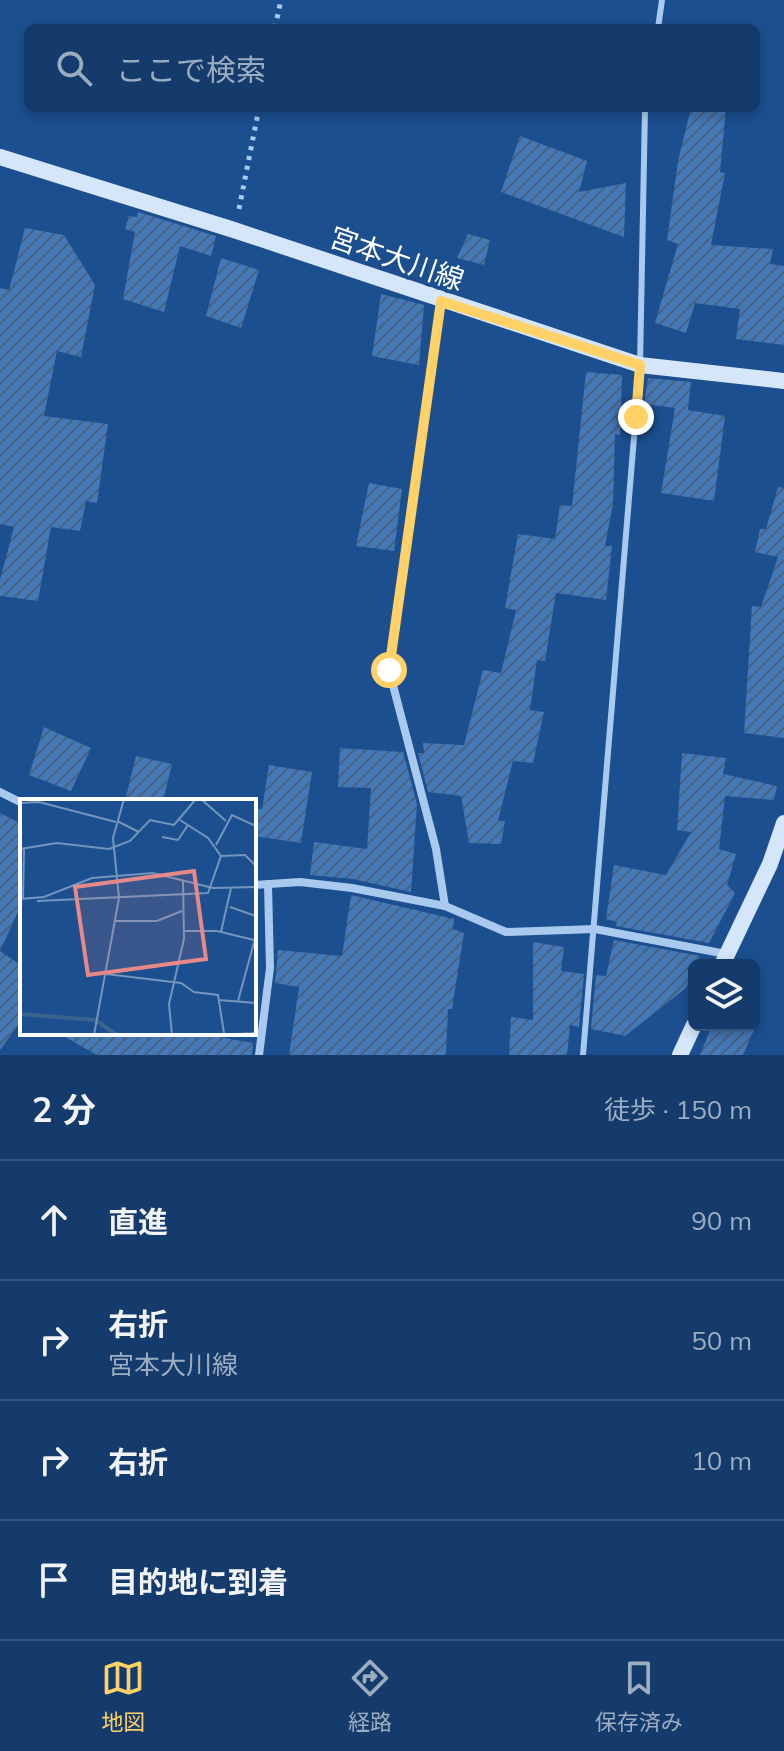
<!DOCTYPE html>
<html lang="ja">
<meta charset="utf-8">
<style>
body{margin:0;font-family:Mulish,"Noto Sans JP",sans-serif;background:#214673;color:#f1f3f6}
.controls{position:absolute;right:24px;bottom:24px;display:grid;overflow:hidden;border-radius:12px;box-shadow:0 4px 12px #0003}
.controls button{width:72px;height:72px;display:grid;place-items:center;padding:0;border:0;border-bottom:2px solid #33557e;background:#143b6b;color:#f1f3f6;font:40px sans-serif}
.stop{position:absolute;width:24px;height:24px;margin:-18px;border:6px solid #ffd166;border-radius:50%;background:#fff}
.stop.end{background:#ffd166;border-color:#fff;box-shadow:0 2px 8px #0008}
.list{margin:0;padding:0;list-style:none}
h2{display:flex;justify-content:space-between;align-items:center;height:104px;margin:0;padding:0 32px;font-size:34px}
h2 small{font-size:26px;font-weight:400;color:#9dadc1}
.list li{display:grid;grid-template-columns:52px 1fr auto;gap:24px;align-items:center;box-sizing:border-box;height:120px;padding:0 32px;border-top:2px solid #33557e}
.list b{display:block;font-size:30px;white-space:nowrap}
.list p{margin:0;font-size:26px;white-space:nowrap;color:#9dadc1}
.list em{font-size:26px;font-style:normal;color:#9dadc1}
.icon{flex:none;width:44px;height:44px;fill:none;stroke:currentColor;stroke-width:2;stroke-linecap:round;stroke-linejoin:round}
.map{position:relative;flex:none;width:784px;height:1055px;overflow:hidden}
.search{position:absolute;background:#143b6b;box-shadow:0 4px 12px #0003;left:24px;right:24px;top:24px;height:88px;display:flex;align-items:center;gap:20px;box-sizing:border-box;padding:0 28px;border-radius:12px;color:#9dadc1;font-size:30px}
.sheet{height:584px;background:#143b6b}
nav{display:flex;justify-content:space-around;align-items:center;box-sizing:border-box;height:112px;border-top:2px solid #33557e;background:#143b6b;font-size:22px;color:#9dadc1}
nav a{display:grid;justify-items:center;gap:4px}
nav .on{color:#ffd166}
.map>svg:first-child{display:block}
.building{fill:url(#building-hatch)}
.lines{fill:none;stroke-linecap:round;stroke-linejoin:round}
.path{stroke:#a9c9ee;stroke-width:5;stroke-dasharray:4 6;stroke-linecap:butt}
.lane{stroke:#a9c9ee;stroke-width:6}
.street{stroke:#a9c9ee;stroke-width:8}
.secondary{stroke:#d6e6fa;stroke-width:16}
.route{stroke:#ffd166;stroke-width:10}
.labels{text-anchor:middle;dominant-baseline:central;stroke-width:8;stroke-linejoin:round;paint-order:stroke}
.street-label{font-size:28px;fill:#fff;stroke:#1b4f8f}
.inset-river{fill:none;stroke:#3c6290;stroke-width:4}
.inset-road{fill:none;stroke:#7695bc;stroke-width:2}
.view{fill:#e88989;fill-opacity:0.15;stroke:#e88989;stroke-width:4}
.inset-edge{fill:none;stroke:#fff;stroke-width:4}
</style>
<div class="map">
<svg width="784" height="1055" viewBox="0 0 784 1055">
<defs>
<pattern id="building-hatch" width="6" height="6" patternUnits="userSpaceOnUse" patternTransform="scale(2)"><rect width="6" height="6" fill="#4478b7"/><path d="M-1 1l2-2M0 6l6-6M5 7l2-2" fill="none" stroke="#486282"/></pattern>
</defs>
<rect width="100%" height="100%" fill="#1b4f8f"/>
<g class="building">
<polygon points="691,108 726,108 720,172 725,173 711,245 773,249 770,264 784,266 784,345 736,339 740,309 695,303 686,333 655,323 678,244 667,240 678,161"/>
<polygon points="520,136 587,161 579,192 626,183 624,237 501,192"/>
<polygon points="138,212 216,236 211,256 180,246 164,312 123,299 135,232 125,229 129,216 137,217"/>
<polygon points="25,228 64,235 95,285 81,357 57,351 44,416 108,424 97,503 86,501 80,531 51,527 38,601 0,596 0,580 14,527 0,524 0,288 9,290"/>
<polygon points="468,234 490,240 484,265 457,258"/>
<polygon points="221,258 259,270 241,328 206,316"/>
<polygon points="381,294 424,305 419,365 372,356"/>
<polygon points="586,372 622,375 620,435 615,434 613,504 605,546 612,546 606,600 556,593 545,661 537,660 530,710 544,712 533,763 513,761 498,821 505,821 501,844 469,843 461,796 428,792 418,753 424,753 423,743 464,745 483,670 501,673 516,610 505,608 518,534 555,539 560,505 572,506"/>
<polygon points="648,378 691,382 688,410 725,416 714,501 661,493 675,408 644,404"/>
<polygon points="369,483 402,489 394,551 356,546"/>
<polygon points="778,487 784,488 784,738 744,733 752,606 761,607 778,557 755,552 760,529 766,529"/>
<polygon points="44,727 91,748 71,791 29,775"/>
<polygon points="340,748 403,752 417,804 411,892 353,879 310,875 314,842 367,849 371,788 338,787"/>
<polygon points="682,753 726,758 723,774 777,786 774,800 725,796 719,849 736,854 727,885 735,893 709,943 616,926 617,922 606,919 614,865 666,875 691,832 677,830"/>
<polygon points="136,756 172,764 163,801 125,801"/>
<polygon points="269,765 312,772 301,843 254,836 256,808 262,809"/>
<polygon points="0,813 22,824 22,903 0,951 22,966 22,1020 0,1050"/>
<polygon points="351,895 454,919 453,929 464,933 452,1009 448,1009 446,1055 289,1055 299,987 275,983 278,950 342,956"/>
<polygon points="614,940 700,956 686,988 625,1036 591,1029 596,975 606,976"/>
<polygon points="533,942 564,947 561,971 584,974 579,1027 570,1025 567,1055 509,1055 511,1017 533,1020"/>
<polygon points="712,1025 756,1025 743,1055 700,1055"/>
<polygon points="58,1033 196,1033 253,1043 252,1055 97,1055"/>
</g>
<g class="lines">
<g class="path">
<polyline points="275,28 281,0"/>
<polyline points="239,209 259,108"/>
</g>
<g class="lane">
<polyline points="658,28 662,0"/>
<polyline points="583,1055 640,365 645,108"/>
</g>
<g class="street">
<polyline points="441,301 389,670 436,849 445,906"/>
<polyline points="0,792 22,803"/>
<polyline points="254,885 300,882 352,888 445,906 506,932 595,929 726,954"/>
<polyline points="259,1055 270,968 268,884"/>
</g>
<g class="secondary">
<polyline points="0,157 234,230 640,365 784,381"/>
<polyline points="722,965 770,864 784,823"/>
<polyline points="680,1055 694,1025"/>
</g>
</g>
<g class="lines">
<polyline class="route" points="389,670 441,301 640,365 636,417"/>
</g>
<g class="labels">
<g class="street-label">
<text transform="translate(397 258) rotate(19)">宮本大川線</text>
</g>
</g>
<g transform="translate(20 799)">
<rect width="236" height="236" fill="#1b4f8f"/>
<path class="inset-river" d="M0,215L75,221L97,236"/>
<path class="inset-road" d="M181,0L206,22M0,4L19,3L96,23M160,21L188,39L201,57L225,56L236,67M97,22L119,33M142,38L158,41L168,26M196,46L212,16L236,27M0,50L37,44L89,50L110,42L130,21L154,26L176,0M0,100L24,98L72,79L133,74L193,89L236,88M3,100L4,50M17,102L188,94L201,57M210,108L236,117M94,122H137L162,112M163,132H197L234,141M201,133L211,89M86,175L161,184L174,193L198,196L204,234M199,201L236,204M218,202L236,136M74,236L99,99L93,39L104,0M152,236L149,205L164,140L163,81M200,236L236,234"/>
<path class="view" d="M174,72L186,160L68,176L55,88Z"/>
<rect width="236" height="236" class="inset-edge"/>
</g>
</svg>
<div class="controls">
<button><svg class="icon" aria-label="layers" viewBox="0 0 24 24"><path d="M12 4l9 5-9 5-9-5zM3 14l9 5 9-5"/></svg></button>
</div>
<div class="stop" style="left:389px;top:670px"></div>
<div class="stop end" style="left:636px;top:417px"></div>
<div class="search"><svg class="icon" aria-label="search" viewBox="0 0 24 24"><circle cx="10" cy="10" r="6"/><path d="M15 15l6 6"/></svg>ここで検索</div>
</div>
<section class="sheet">
<h2>2 分<small>徒歩 · 150 m</small></h2>
<ul class="list">
<li><svg class="icon" aria-label="ahead" viewBox="0 0 24 24"><path d="M12 20V5M6 11l6-6 6 6"/></svg><div><b>直進</b></div><em>90 m</em></li>
<li><svg class="icon" aria-label="right" viewBox="0 0 24 24"><path d="M7 20v-9h11M14 6l5 5-5 5"/></svg><div><b>右折</b><p>宮本大川線</p></div><em>50 m</em></li>
<li><svg class="icon" aria-label="right" viewBox="0 0 24 24"><path d="M7 20v-9h11M14 6l5 5-5 5"/></svg><div><b>右折</b></div><em>10 m</em></li>
<li><svg class="icon" aria-label="arrive" viewBox="0 0 24 24"><path d="M6 21V4h12l-3 4 3 4H6"/></svg><div><b>目的地に到着</b></div></li>
</ul>
</section>
<nav>
<a class="on"><svg class="icon" aria-label="map" viewBox="0 0 24 24"><path d="M3 6l6-2 6 2 6-2v14l-6 2-6-2-6 2zM9 4v14M15 6v14"/></svg>地図</a>
<a><svg class="icon" aria-label="directions" viewBox="0 0 24 24"><path d="M12 3l9 9-9 9-9-9zM9 14v-3h6M13 9l2 2-2 2"/></svg>経路</a>
<a><svg class="icon" aria-label="saved" viewBox="0 0 24 24"><path d="M7 4h10v16l-5-4-5 4z"/></svg>保存済み</a>
</nav>
